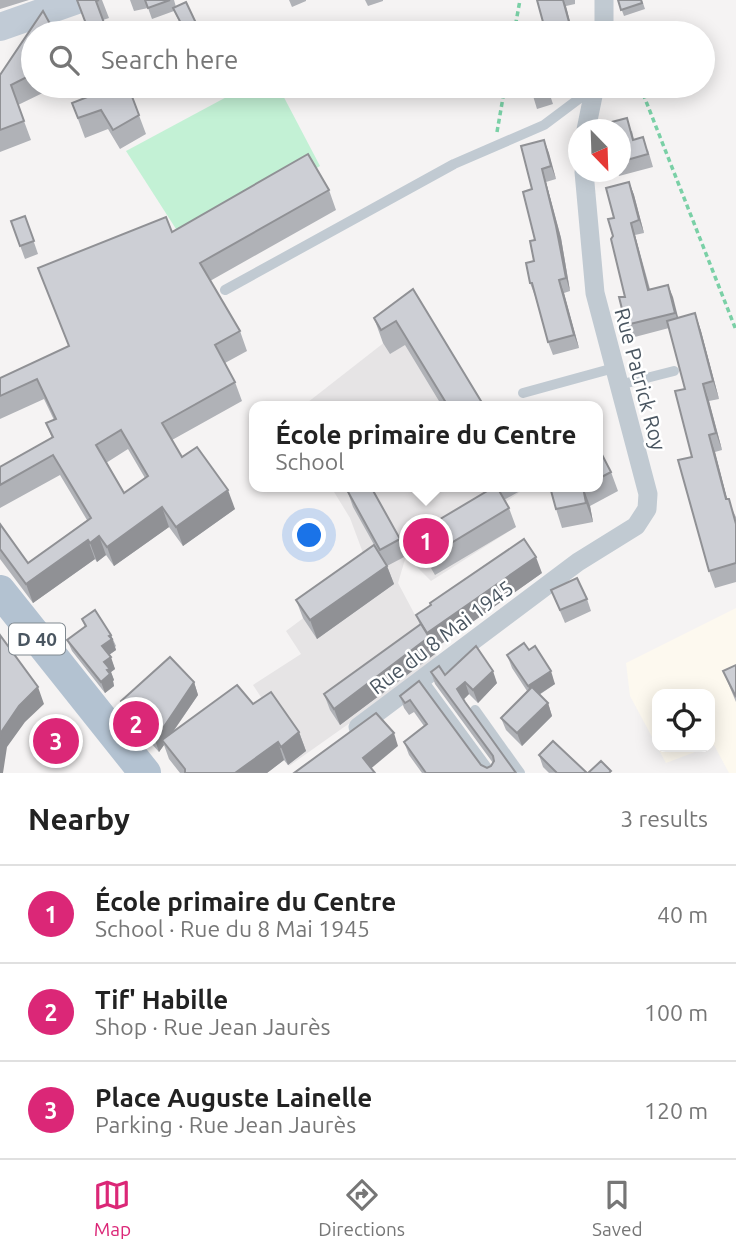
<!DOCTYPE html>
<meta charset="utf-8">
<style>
body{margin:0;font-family:Ubuntu,sans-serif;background:#f6f6f6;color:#222}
.controls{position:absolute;right:21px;bottom:21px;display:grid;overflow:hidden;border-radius:14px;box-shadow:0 4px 18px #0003}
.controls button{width:63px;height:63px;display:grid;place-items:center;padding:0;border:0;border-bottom:2px solid #e0e0e0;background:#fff;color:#222;font:35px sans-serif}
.compass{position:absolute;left:568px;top:119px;width:63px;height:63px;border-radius:50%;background:#fff;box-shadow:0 4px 18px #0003;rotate:157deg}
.you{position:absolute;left:310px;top:536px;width:24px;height:24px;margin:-18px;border:5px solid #fff;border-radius:50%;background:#1a73e8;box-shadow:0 0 0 10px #1a73e833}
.badge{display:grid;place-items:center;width:46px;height:46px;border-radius:50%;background:#db2777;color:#fff;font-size:23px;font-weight:700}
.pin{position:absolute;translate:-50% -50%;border:4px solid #fff;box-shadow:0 2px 7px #0006}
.popup{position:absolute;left:249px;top:401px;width:354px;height:91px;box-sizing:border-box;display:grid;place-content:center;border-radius:14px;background:#fff;filter:drop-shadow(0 2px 5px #0005);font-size:23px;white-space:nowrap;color:#767676}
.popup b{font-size:26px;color:#222}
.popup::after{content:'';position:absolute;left:50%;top:100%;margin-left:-14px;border:14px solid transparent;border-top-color:#fff}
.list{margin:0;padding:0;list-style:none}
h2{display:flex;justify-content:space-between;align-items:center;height:91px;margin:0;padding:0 28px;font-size:30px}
h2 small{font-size:23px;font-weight:400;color:#767676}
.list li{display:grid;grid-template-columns:46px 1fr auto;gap:21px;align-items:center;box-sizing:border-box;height:98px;padding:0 28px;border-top:2px solid #e0e0e0}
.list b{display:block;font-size:26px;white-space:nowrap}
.list p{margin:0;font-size:23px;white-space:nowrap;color:#767676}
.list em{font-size:23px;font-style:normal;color:#767676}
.icon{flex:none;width:38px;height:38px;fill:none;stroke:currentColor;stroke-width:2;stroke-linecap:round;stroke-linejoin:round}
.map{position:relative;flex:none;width:736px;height:773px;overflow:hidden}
.search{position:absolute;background:#fff;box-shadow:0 4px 18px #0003;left:21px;right:21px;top:21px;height:77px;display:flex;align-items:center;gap:18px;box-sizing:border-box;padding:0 24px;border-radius:38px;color:#767676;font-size:26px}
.sheet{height:385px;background:#fff}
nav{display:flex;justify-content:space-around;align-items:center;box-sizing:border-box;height:98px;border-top:2px solid #e0e0e0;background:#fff;font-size:19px;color:#767676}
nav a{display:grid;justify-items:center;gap:4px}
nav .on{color:#db2777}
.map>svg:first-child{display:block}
.commercial{fill:#fdf9ef}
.education{fill:#e6e4e5}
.green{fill:#c3f1d5}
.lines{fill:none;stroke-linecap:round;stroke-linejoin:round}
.path{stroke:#7ad0a6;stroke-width:3.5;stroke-dasharray:5 3.5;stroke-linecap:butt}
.lane{stroke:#c1cad2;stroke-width:10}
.street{stroke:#c1cad2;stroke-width:19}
.secondary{stroke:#c1cbd6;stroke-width:28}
.primary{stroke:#b3c2d1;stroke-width:32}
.wall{fill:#b0b2b7;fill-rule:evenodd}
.shaded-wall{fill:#909195}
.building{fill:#cdcfd5;stroke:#909195;stroke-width:2;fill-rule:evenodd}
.labels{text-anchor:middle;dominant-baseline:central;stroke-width:5;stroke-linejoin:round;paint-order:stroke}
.shield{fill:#fff;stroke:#808990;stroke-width:2}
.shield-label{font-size:19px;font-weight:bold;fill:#4a5661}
.street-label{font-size:21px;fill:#4a5661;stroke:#fff}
</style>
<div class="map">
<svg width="736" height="773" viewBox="0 0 736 773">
<rect width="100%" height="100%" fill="#f5f3f3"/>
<polygon class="commercial" points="736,608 736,773 729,773 714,745 710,746 710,694 657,694 657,747 708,747 666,763 630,696 626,663"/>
<g class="education">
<polygon points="422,313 478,406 303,406"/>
<polygon points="331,487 527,487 503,504 516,527 431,581 406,556 398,583 439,660 289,766 259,723 272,714 253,685 301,654 286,631 369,569 350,518"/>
</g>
<polygon class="green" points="247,86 278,86 320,166 185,243 126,151"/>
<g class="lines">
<g class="path">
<polyline points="514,33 520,0"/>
<polyline points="640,86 736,330"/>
<polyline points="497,132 505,86"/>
</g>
<g class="lane">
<polyline points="225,290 454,164 544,125 592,89"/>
<polyline points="619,385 674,371"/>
<polyline points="523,393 614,368"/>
<polyline points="422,679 491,773"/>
<polyline points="475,710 520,773"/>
</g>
<g class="street">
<polyline points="604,33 604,0"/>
<polyline points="586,130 595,86"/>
<polyline points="358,727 578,562 636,526 647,509 648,494 595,293 584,172"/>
</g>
<polyline class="secondary" points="0,27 77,0"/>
<polyline class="primary" points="0,591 145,773"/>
</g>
<g class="wall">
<polygon points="0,0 29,0 0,9"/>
<polygon points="77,0 102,0 109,18 103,20 107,31 88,30"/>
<polygon points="130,0 174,0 176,7 196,23 199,29 191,33 185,33 174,11 152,19 148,8 134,11"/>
<polygon points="289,0 306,0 306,1 292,7"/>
<polygon points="365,0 383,0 383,1 368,6"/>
<polygon points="537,0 575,0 575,4 566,6"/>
<polygon points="618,0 642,0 645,9 624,16"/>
<polygon points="33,33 33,86 57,86 18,105 31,140 0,152 0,75"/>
<polygon points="73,86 128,86 146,134 120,149 108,129 85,138 72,103 87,97 82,87 76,91"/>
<polygon points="530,86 557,86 559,93 550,95 553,104 537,109"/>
<polygon points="620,130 632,131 634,140 648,150 653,167 619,176 618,172 620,172"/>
<polygon points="544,140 556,179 546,182 561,238 570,291 564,293 579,348 553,355 548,342 535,296 530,283 534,261 535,240 532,189"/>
<polygon points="629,182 634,195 644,233 635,235 650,289 668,285 678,318 695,313 701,331 719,399 709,401 722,450 715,452 727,499 736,517 736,582 715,588 709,571 692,457 685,389 669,328 631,338 626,325 625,297 613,236 614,218"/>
<path d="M329,190L336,210L210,281L240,331L247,351L225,363L235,382L242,401L172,440L182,457L235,509L183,546L169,527L114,566L106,555L97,562L95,559L33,603L0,559V524L28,563L87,520L60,475L0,508V467L52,438L46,423L54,420L44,399L0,419V378L68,346L172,232ZM128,449L145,478L124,493L106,463Z"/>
<polygon points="25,216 38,254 25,259 11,221"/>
<polygon points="413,289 484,406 442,406 405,345 390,354 383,343 374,318"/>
<polygon points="598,447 611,472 618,491 590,506 593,522 562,528 556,509 550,487 598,487"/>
<polygon points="491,487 527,487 504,500 509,508 516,527 435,575 422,553 415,534 492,488"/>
<polygon points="347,490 400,539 406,556 387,566 394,584 317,639 303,618 296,600 377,550 353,507"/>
<polygon points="542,573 434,649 435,654 340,725 330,710 324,694 420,625 416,615"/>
<polygon points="551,590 587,599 591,611 565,623"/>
<polygon points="82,619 111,635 116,646 115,647 116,650 109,655 115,669 111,672 114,680 113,681 114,686 105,693 72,651 67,640 85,627"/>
<polygon points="529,650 555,684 539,695 548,703 552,716 522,746 506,730 501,718 527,691 512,668 507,655"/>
<polygon points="736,665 736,702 723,671"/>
<polygon points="431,672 497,683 478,703 469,694 463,700 516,773 422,773 409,755 404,742 424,726 414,712 409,715 404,708 400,696 419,681 481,765 487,768 491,766 493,763 435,684"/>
<polygon points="194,682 198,695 173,732 253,704 299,732 306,751 288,765 284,760 267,773 180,773 169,759 164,745 159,752 125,714 121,701"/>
<polygon points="539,755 587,773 549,773 543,767"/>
</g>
<g class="shaded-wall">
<polygon points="563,0 566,6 573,33 572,33"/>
<polygon points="544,140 549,153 556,179 551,166"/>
<polygon points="542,169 546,182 561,238 570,291 566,278"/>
<polygon points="629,182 634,195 644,233 639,220"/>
<polygon points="631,223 635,235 653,303 648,290"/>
<polygon points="559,280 564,293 579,348 574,335"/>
<polygon points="668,285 673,297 680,325 675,313"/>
<polygon points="695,313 701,331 719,399 713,381"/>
<polygon points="703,384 709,401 722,450 716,433"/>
<polygon points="709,435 715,452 732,517 726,499"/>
<polygon points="583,487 590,506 593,522 586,503"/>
<polygon points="228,490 235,509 183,546 176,527"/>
<polygon points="162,507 169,527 114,566 107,547"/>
<polygon points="99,536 106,555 97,562 90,543"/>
<polygon points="88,540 95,559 33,603 26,584"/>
<polygon points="536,557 542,573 434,649 435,654 340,725 334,709 427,633"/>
<polygon points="387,566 394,584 317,639 310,620"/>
<polygon points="111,635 116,650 106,657 102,646"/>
<polygon points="111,657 115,669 111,672 114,680 113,681 114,686 105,693 101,682 104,662"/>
<polygon points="493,671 497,683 478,703 473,690"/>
<polygon points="551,671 555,684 532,699 528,686"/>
<polygon points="194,682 198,695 165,743 162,740 164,745 159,752 155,740"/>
<polygon points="465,682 469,694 462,701 457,689"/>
<polygon points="38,687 44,704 25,722 7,747 3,773 0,773 0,738 2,731 19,706"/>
<polygon points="548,703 552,716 522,746 517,733"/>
<polygon points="299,732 306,751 288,765 281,747"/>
<polygon points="394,733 398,746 368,771 363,758"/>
<polygon points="278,742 284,760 267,773 235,773"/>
</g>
<g class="building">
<polygon points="77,0 99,0 96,1 107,31 118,27 121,33 80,33 88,29"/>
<polygon points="145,0 170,0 148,8"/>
<polygon points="537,0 563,0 572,33 546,33"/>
<polygon points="618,0 641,0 642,3 621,10"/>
<polygon points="186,2 196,23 184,29 173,8"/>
<polygon points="43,11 55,33 33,33 33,74 11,85 24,121 0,130 0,75"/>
<polygon points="85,86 128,86 139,115 113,130 101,110 78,118 72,103 90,96"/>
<polygon points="530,86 546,86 548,92 533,96"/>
<polygon points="627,118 633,140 643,137 648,154 620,162 620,130 606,130 604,124"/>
<polygon points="544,140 551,166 542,169 556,226 566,278 559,280 574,335 548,342 532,283 530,283 526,263 534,261 530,241 535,240 523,192 532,189 521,146"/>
<path d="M308,154L329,190L200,263L240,331L215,345L235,382L162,423L182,457L197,447L228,490L176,527L162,507L107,547L99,536L90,543L88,540L26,584L0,549V524L28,563L91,518L53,455L0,485V467L53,437L46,423L56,419L37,379L0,396V378L69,346L38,268L166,217L172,232ZM121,430L148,476L124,493L96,445Z"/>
<polygon points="629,182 639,220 631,223 648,290 668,285 675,313 626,325 619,297 625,297 611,239 613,236 608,219 614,218 606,188"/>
<polygon points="25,216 34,241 20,246 11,221"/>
<polygon points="413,289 484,406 448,406 396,321 381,330 374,318"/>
<polygon points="695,313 713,381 703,384 716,433 709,435 726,499 729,499 736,524 736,563 709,571 678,460 692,457 675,391 685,389 667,321"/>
<polygon points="598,447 611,472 598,479"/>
<polygon points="354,487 371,487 400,539 380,550 347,490"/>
<polygon points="494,487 497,487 509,508 428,557 415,534"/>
<polygon points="550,487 583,487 586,503 556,509"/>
<polygon points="524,539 536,557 427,633 416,615 431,605 430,603"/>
<polygon points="374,545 387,566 310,620 296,600"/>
<polygon points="577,578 587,599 560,610 551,590"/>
<polygon points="95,610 111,635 109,636 112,639 102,646 111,657 104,662 110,669 107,670 110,674 101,682 67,640 86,626 82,619"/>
<polygon points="421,624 429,637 334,709 324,694"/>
<polygon points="0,635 38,687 19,706 2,731 0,738"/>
<polygon points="524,643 529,650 535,646 551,671 528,686 507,655"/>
<polygon points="476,646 493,671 473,690 465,682 457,689 465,702 516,773 426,773 404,742 427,724 410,700 405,703 400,696 419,681 481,765 487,768 491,766 494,761 493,756 431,672 439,666 445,675"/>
<polygon points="170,657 194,682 155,740 121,701"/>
<polygon points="736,665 736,697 723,671"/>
<polygon points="237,685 253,704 271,692 299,732 281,747 278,742 235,773 185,773 185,769 162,740"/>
<polygon points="532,687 548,703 517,733 501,718"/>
<polygon points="376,713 394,733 363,758 375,773 294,773"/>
<polygon points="553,741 587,773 557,773 539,755"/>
<polygon points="601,761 611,771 609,773 588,773"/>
</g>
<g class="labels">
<rect class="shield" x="9" y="623.5" width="56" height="31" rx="5"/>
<g class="shield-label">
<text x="37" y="639">D 40</text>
</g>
<g class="street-label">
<text transform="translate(641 379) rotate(75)">Rue Patrick Roy</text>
<text transform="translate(441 637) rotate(-37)">Rue du 8 Mai 1945</text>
</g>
</g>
</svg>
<div class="controls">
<button><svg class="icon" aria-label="locate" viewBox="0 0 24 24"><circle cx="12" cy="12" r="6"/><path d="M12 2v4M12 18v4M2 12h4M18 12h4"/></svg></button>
</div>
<svg class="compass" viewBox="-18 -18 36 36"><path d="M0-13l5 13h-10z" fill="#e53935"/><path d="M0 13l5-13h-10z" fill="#767676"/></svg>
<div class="you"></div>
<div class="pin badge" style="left:426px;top:541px">1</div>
<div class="popup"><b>École primaire du Centre</b>School</div>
<div class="pin badge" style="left:136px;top:724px">2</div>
<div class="pin badge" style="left:56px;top:741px">3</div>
<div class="search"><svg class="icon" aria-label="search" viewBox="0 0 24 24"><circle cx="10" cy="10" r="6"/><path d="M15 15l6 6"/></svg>Search here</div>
</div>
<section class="sheet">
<h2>Nearby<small>3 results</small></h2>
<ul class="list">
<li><span class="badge">1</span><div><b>École primaire du Centre</b><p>School · Rue du 8 Mai 1945</p></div><em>40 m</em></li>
<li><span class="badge">2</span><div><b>Tif' Habille</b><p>Shop · Rue Jean Jaurès</p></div><em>100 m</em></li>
<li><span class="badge">3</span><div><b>Place Auguste Lainelle</b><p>Parking · Rue Jean Jaurès</p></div><em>120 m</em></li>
</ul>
</section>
<nav>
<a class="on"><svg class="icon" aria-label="map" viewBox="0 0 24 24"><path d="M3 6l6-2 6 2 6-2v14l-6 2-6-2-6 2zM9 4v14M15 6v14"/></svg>Map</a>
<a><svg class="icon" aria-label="directions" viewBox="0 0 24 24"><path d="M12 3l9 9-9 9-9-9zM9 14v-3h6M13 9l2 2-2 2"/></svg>Directions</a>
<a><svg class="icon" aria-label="saved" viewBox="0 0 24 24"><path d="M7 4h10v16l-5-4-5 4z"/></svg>Saved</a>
</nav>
